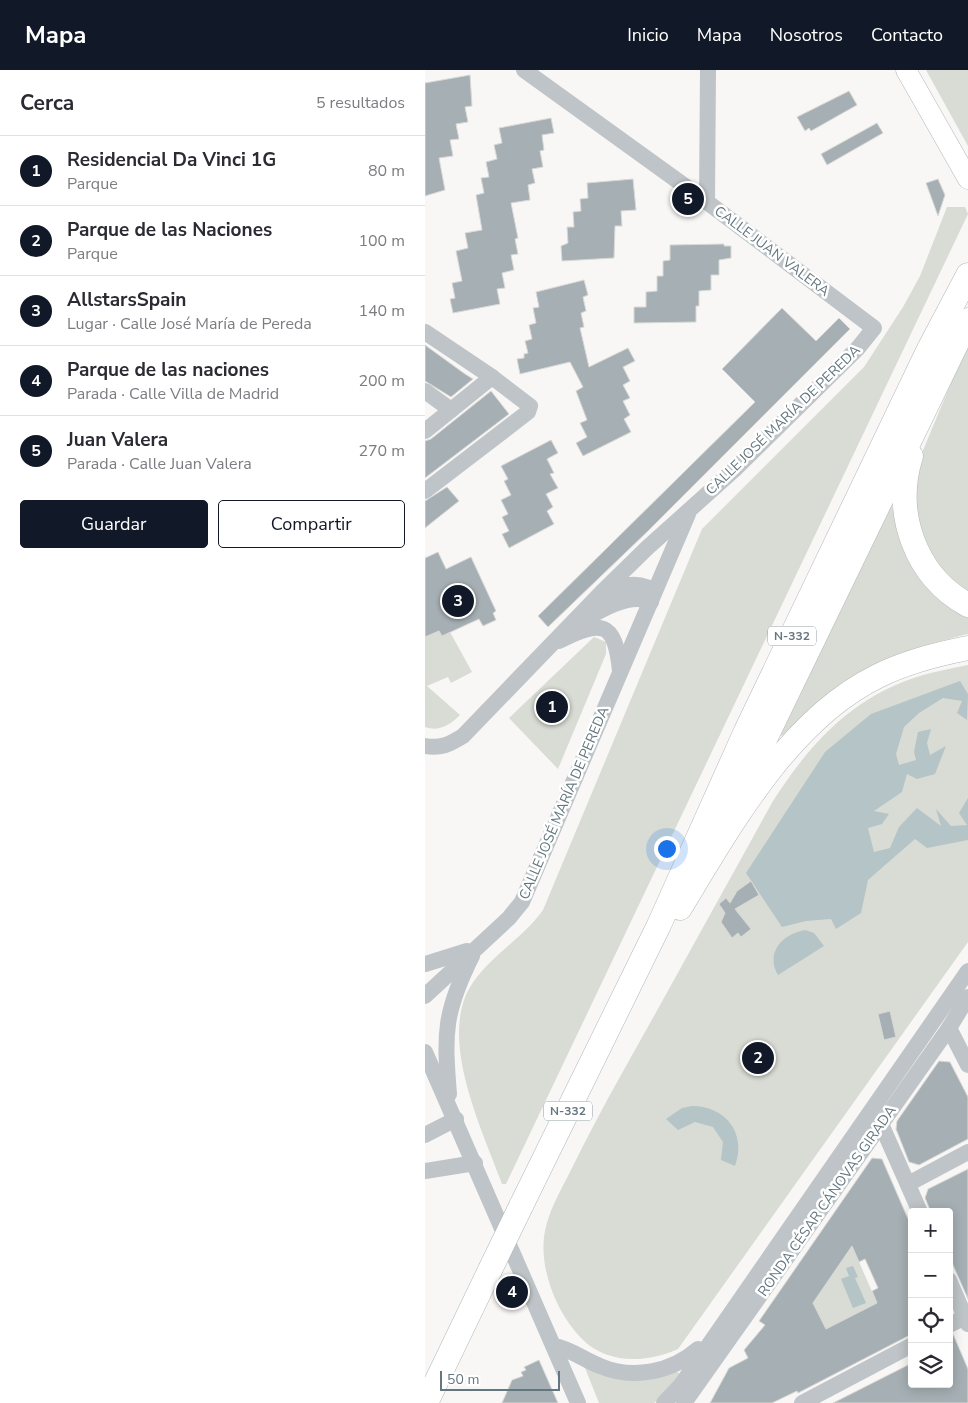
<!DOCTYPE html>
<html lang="es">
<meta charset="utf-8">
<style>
body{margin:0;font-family:"Nunito Sans",sans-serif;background:#f7f7f7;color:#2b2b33}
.controls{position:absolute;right:15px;bottom:15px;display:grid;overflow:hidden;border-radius:5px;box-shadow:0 2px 12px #0003}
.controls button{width:45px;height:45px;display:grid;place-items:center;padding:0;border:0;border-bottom:1px solid #e1e1e2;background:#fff;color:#2b2b33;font:25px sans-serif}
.scale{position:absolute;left:15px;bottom:12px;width:120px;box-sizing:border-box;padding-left:5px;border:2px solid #64777f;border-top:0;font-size:14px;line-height:18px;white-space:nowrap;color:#64777f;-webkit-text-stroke:4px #fff;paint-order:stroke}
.you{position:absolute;left:241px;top:778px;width:18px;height:18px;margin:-12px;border:4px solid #fff;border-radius:50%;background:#1a73e8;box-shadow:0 0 0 8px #1a73e833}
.badge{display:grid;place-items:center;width:32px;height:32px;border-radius:50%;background:#111827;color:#fff;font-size:16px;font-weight:700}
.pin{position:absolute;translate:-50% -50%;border:2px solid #fff;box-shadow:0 1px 5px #0006}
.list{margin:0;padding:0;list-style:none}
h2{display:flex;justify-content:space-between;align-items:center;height:65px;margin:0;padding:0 20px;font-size:21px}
h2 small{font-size:16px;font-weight:400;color:#7c7c81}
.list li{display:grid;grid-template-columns:32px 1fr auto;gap:15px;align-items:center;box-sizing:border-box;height:70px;padding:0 20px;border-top:1px solid #e1e1e2}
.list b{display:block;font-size:19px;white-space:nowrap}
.list p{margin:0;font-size:16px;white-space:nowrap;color:#7c7c81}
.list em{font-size:16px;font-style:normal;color:#7c7c81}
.actions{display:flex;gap:10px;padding:15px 20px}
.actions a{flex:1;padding:11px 0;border:1px solid #111827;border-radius:5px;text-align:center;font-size:18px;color:#111827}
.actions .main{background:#111827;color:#fff}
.icon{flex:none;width:28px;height:28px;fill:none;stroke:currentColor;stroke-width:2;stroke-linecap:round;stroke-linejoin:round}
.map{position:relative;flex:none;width:543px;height:1333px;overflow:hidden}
header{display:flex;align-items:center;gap:30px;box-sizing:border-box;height:70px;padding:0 25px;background:#111827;color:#fff}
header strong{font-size:24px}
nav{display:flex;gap:28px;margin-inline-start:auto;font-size:18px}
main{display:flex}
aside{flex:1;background:#fff}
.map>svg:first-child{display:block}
.green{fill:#d8dcd4}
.water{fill:#b5c4c6}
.building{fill:#a6b0b4;stroke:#d9d9d7;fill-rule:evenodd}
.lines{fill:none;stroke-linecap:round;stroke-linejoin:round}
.major-casing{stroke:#b2b8bb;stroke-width:21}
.highway-casing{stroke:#b2b7ba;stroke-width:25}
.minor{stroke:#bec4c7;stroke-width:16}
.major{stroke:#fff;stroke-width:20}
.highway{stroke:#fff;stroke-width:24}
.highway-bridge-casing{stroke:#b2b7ba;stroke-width:25;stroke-linecap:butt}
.highway-bridge{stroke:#fff;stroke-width:24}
.labels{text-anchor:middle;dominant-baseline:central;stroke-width:5;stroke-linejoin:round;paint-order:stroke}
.shield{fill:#fff;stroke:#92a0a5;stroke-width:1}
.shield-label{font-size:12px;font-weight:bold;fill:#64777f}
.street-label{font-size:14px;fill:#64777f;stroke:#fff}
</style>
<header>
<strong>Mapa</strong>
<nav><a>Inicio</a><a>Mapa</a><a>Nosotros</a><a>Contacto</a></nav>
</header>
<main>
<aside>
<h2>Cerca<small>5 resultados</small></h2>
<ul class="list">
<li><span class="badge">1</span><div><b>Residencial Da Vinci 1G</b><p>Parque</p></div><em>80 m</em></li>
<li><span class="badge">2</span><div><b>Parque de las Naciones</b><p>Parque</p></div><em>100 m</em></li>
<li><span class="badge">3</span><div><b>AllstarsSpain</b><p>Lugar · Calle José María de Pereda</p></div><em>140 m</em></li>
<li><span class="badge">4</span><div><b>Parque de las naciones</b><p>Parada · Calle Villa de Madrid</p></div><em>200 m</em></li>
<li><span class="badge">5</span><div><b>Juan Valera</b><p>Parada · Calle Juan Valera</p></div><em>270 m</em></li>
</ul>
<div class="actions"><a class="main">Guardar</a><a>Compartir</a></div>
</aside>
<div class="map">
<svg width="543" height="1333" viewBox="0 0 543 1333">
<rect width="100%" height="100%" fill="#f8f7f5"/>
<g class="green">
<polygon points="501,0 543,0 543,76"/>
<path d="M522,137H540L543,144L81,1114H77C57,1059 10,964 49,911C68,884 99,867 118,840L277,459L439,297L478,237L495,206Z"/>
<polygon points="543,272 543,524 508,494 488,441 494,390"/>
<path d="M466,436C471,443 470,454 473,462C487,499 506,530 543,548V564C460,584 420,603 359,665L355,666Z"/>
<path d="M14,561L17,566L25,562L47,602L26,613L23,607L2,616L35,645C25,655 14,662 0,657V567Z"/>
<polygon points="169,567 181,572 181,584 133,699 84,648"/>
<path d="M543,595V872L253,1279C222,1293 182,1295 156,1268C131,1242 113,1197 120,1161C124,1140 136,1120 145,1102C161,1069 178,1037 196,1005C247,914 297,823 348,731C386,672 428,626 498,605C512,601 528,598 543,595Z"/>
<polygon points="427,1176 456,1242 402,1262 388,1233"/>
<polygon points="160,1298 251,1301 255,1304 241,1324 229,1333 174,1333"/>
</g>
<g class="water">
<polygon points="535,611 543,624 542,650 532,643 537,631 518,628 494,643 479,657 471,684 474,695 491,690 489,682 493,662 506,659 502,673 505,685 521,676 510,704 492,709 482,704 477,722 449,741 464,744 457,754 443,758 449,782 465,778 474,757 492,738 516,756 511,739 526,756 542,755 534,743 543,728 543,770 502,778 490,769 443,810 436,843 411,859 406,849 381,851 357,857 321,803 400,682 446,644"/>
<path d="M380,860L389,863L399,876L353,905C340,883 357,864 380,860Z"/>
<path d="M267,1036C301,1036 322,1064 310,1096L296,1090L298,1072L288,1057L270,1052L253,1060L241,1049L257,1038Z"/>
<polygon points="428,1196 433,1207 430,1208 441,1233 428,1238 416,1209 424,1206 421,1198"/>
</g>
<g class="building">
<polygon points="45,5 47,36 40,37 43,52 31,54 34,69 25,70 28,86 14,88 20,120 0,126 0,13"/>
<polygon points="424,21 432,35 386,61 384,58 380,61 372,47"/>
<polygon points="126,48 129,63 117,65 119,80 115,81 118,97 107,99 110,113 103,115 105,130 86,133 93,168 90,169 93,184 86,185 89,200 77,203 80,218 72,219 75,234 28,243 25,229 30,228 27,213 37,211 31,181 43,178 40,163 57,160 51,125 59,123 56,108 64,107 61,92 72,89 69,75 77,73 74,58"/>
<polygon points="452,53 458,63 402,95 396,84"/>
<polygon points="208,109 211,140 196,141 197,156 190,156 189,188 137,191 136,176 143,173 142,157 149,157 148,142 156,141 155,129 163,128 162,113"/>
<polygon points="513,109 520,125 513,146 501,113"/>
<polygon points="299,174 299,176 306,176 306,188 294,190 294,205 286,205 286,220 274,221 274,236 271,236 271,252 209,253 209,237 221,237 221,222 232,221 232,206 238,206 238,191 245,190 245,175"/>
<polygon points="159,210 163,225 158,227 161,241 156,243 159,257 155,258 164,297 203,278 210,291 198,297 205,311 198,315 205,328 198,331 205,345 199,349 206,362 158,386 151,373 162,367 155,353 162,350 151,321 158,317 145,292 95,304 92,289 99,288 99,284 103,283 100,271 107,269 104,255 111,253 108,238 114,237 111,222"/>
<polygon points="357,238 391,271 414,248 425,259 224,460 123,557 113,546 330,332 297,299"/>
<polygon points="0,275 40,304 48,309 26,327 0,311"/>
<polygon points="66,321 84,344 0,408 0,371 6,369"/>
<polygon points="126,370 133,383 122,389 129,403 125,404 133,418 121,424 128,437 122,441 129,454 84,478 77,464 84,461 77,447 83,444 76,430 86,425 79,411 83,409 76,396"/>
<polygon points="22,417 34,431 0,458 0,431"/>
<polygon points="13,482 21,499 46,487 71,541 68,543 71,550 58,556 54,549 17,566 14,561 0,567 0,488"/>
<polygon points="326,811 334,825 310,839 326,859 316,867 313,863 307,868 296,852 300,843 294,834 301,828 305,833 312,821"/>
<polygon points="465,941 471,967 459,970 453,944"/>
<polygon points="514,991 525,992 543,1027 543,1069 494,1095 484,1092 471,1059 472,1051"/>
<path d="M447,1088L457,1089L487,1158V1264L373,1323L372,1321L347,1333H285L304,1298L323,1288L319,1280L340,1255L334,1251ZM427,1176L434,1192L440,1189L453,1218L447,1221L452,1233L401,1259L388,1233Z"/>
<polygon points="543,1099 543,1229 524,1186 524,1142 506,1142 500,1128 503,1119"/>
<polygon points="528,1264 543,1299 543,1333 408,1333 487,1293 487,1314 524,1314 524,1265"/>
<polygon points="114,1290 133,1333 77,1333 87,1310 98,1306 96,1302 101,1300 99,1297"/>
</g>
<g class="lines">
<defs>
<polyline id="major" points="481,0 543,109"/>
<g id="highway">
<path d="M486,386C468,443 490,506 543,535"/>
<polyline points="295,752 327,696 543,250"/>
<path d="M255,838C305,756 363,650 453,606C481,592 512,584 543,578"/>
<polyline points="96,1136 234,855 321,661 504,279 543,205"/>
<polyline points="1,1333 65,1200"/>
</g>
</defs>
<use href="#major" class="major-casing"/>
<use href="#highway" class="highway-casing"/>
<g class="minor">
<polyline points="282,132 283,0"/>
<polyline points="0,262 67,307 105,336 103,342 0,421"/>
<polyline points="0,321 26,340"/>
<polyline points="0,361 67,307"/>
<path d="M178,522C193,516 217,509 229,523"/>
<path d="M154,553C172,542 205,521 226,532"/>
<path d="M134,571C177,549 190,551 195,601"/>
<path d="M0,676C16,679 25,674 38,666L176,523L222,478L310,399L433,278L449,258L282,132L99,0"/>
<polyline points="0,894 42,881"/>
<polyline points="0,926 84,848 97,832 263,444"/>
<polyline points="524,958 543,995"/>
<polyline points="0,982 153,1333"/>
<path d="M24,1024C19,963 19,942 47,886"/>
<polyline points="456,1054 495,1142"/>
<polyline points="0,1065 31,1049"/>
<polyline points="0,1101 50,1093"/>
<polyline points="483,1114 543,1082"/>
<polyline points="524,1210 543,1254"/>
<polyline points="524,1255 543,1246"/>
<path d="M129,1276C146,1279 159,1290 175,1296C208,1310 247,1302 273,1279"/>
<polyline points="239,1333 256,1315 543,901"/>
<polyline points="259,1333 524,958 543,927"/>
<polyline points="377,1333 487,1275"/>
</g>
<use href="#major" class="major"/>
<use href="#highway" class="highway"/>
<defs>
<polyline id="highway-bridge" points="65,1200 96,1136"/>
</defs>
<use href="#highway-bridge" class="highway-bridge-casing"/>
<use href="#highway-bridge" class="highway-bridge"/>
</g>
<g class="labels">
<g class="shield">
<rect x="343" y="556.5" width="48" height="19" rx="4"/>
<rect x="119" y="1031.5" width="48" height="19" rx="4"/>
</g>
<g class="shield-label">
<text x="367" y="566">N-332</text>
<text x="143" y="1041">N-332</text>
</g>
<g class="street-label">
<text transform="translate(347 181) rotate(37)">CALLE JUAN VALERA</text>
<text transform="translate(358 350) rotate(-44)">CALLE JOSÉ MARÍA DE PEREDA</text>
<text transform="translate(139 733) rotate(-67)">CALLE JOSÉ MARÍA DE PEREDA</text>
<text transform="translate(402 1131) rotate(-55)">RONDA CÉSAR CÁNOVAS GIRADA</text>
</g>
</g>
</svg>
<div class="controls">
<button>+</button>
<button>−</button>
<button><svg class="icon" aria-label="locate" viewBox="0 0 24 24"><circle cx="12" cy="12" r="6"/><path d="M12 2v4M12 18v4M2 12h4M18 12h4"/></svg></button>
<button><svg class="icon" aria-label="layers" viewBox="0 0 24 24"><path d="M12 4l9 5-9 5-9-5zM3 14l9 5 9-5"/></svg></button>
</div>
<div class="scale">50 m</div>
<div class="you"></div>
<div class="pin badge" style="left:127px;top:637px">1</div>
<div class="pin badge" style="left:333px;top:988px">2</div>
<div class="pin badge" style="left:33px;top:531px">3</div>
<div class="pin badge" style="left:87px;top:1222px">4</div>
<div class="pin badge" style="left:263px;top:129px">5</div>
</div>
</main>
